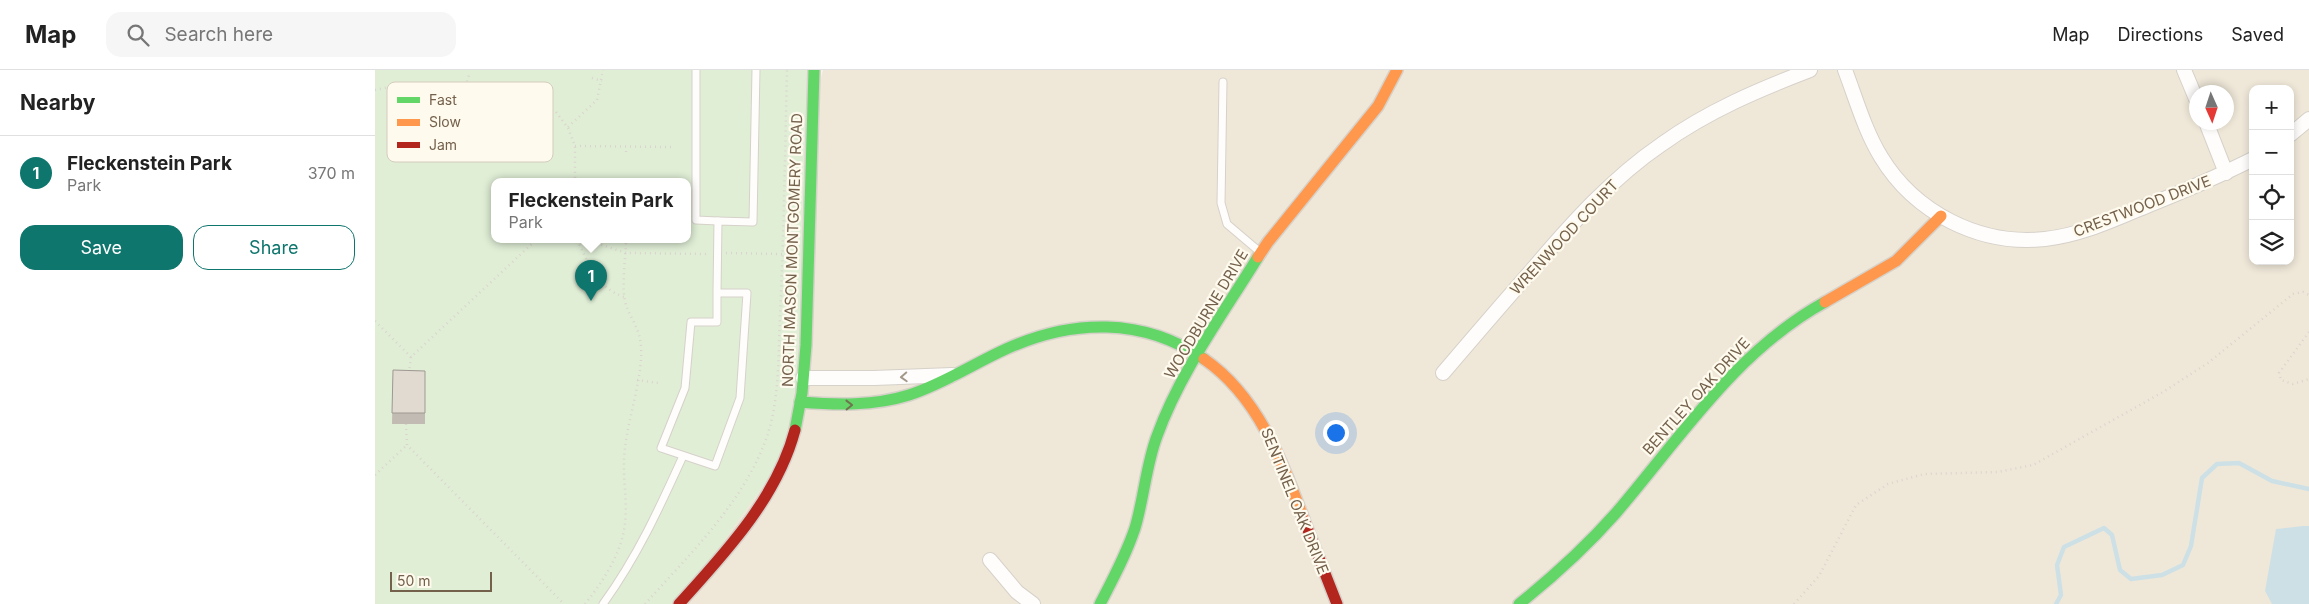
<!DOCTYPE html>
<meta charset="utf-8">
<style>
body{margin:0;font-family:Inter,sans-serif;background:#f6f6f6;color:#222}
.controls{position:absolute;right:15px;top:15px;display:grid;overflow:hidden;border-radius:10px;box-shadow:0 2px 8px #0003}
.controls button{width:45px;height:45px;display:grid;place-items:center;padding:0;border:0;border-bottom:1px solid #e0e0e0;background:#fff;color:#222;font:25px sans-serif}
.compass{position:absolute;left:1814px;top:15px;width:45px;height:45px;border-radius:50%;background:#fff;box-shadow:0 2px 8px #0003;rotate:177deg}
.scale{position:absolute;left:15px;bottom:12px;width:102px;box-sizing:border-box;padding-left:5px;border:2px solid #74614c;border-top:0;font-size:14px;line-height:18px;white-space:nowrap;color:#74614c;-webkit-text-stroke:4px #fefaed;paint-order:stroke}
.you{position:absolute;left:960px;top:362px;width:18px;height:18px;margin:-12px;border:4px solid #fff;border-radius:50%;background:#1a73e8;box-shadow:0 0 0 8px #1a73e833}
.badge{display:grid;place-items:center;width:32px;height:32px;border-radius:50%;background:#0f766e;color:#fff;font-size:16px;font-weight:700}
.pin{position:absolute;translate:-50% -41px;filter:drop-shadow(0 1px 2px #0008)}
.pin::after{content:'';position:absolute;top:26px;width:18px;height:15px;background:inherit;clip-path:polygon(0 0,100% 0,50% 100%)}
.popup{position:absolute;left:116px;top:108px;width:200px;height:65px;box-sizing:border-box;display:grid;place-content:center;border-radius:10px;background:#fff;filter:drop-shadow(0 1px 4px #0005);font-size:16px;white-space:nowrap;color:#767676}
.popup b{font-size:19px;color:#222}
.popup::after{content:'';position:absolute;left:50%;top:100%;margin-left:-10px;border:10px solid transparent;border-top-color:#fff}
.list{margin:0;padding:0;list-style:none}
h2{display:flex;justify-content:space-between;align-items:center;height:65px;margin:0;padding:0 20px;font-size:21px}
h2 small{font-size:16px;font-weight:400;color:#767676}
.list li{display:grid;grid-template-columns:32px 1fr auto;gap:15px;align-items:center;box-sizing:border-box;height:75px;padding:0 20px;border-top:1px solid #e0e0e0}
.list b{display:block;font-size:19px;white-space:nowrap}
.list p{margin:0;font-size:16px;white-space:nowrap;color:#767676}
.list em{font-size:16px;font-style:normal;color:#767676}
.actions{display:flex;gap:10px;padding:15px 20px}
.actions a{flex:1;padding:11px 0;border:1px solid #0f766e;border-radius:15px;text-align:center;font-size:18px;color:#0f766e}
.actions .main{background:#0f766e;color:#fff}
.icon{flex:none;width:28px;height:28px;fill:none;stroke:currentColor;stroke-width:2;stroke-linecap:round;stroke-linejoin:round}
.map{position:relative;flex:none;width:1934px;height:534px;overflow:hidden}
header{display:flex;align-items:center;gap:30px;box-sizing:border-box;height:70px;padding:0 25px;background:#fff;border-bottom:1px solid #e0e0e0}
header strong{font-size:24px}
nav{display:flex;gap:28px;margin-inline-start:auto;font-size:18px}
.search{width:350px;height:45px;background:#f6f6f6;display:flex;align-items:center;gap:12px;box-sizing:border-box;padding:0 18px;border-radius:15px;color:#767676;font-size:19px}
main{display:flex}
aside{flex:1;background:#fff}
.map>svg:first-child{display:block}
.residential{fill:#efe8d9;fill-rule:evenodd}
.green{fill:#e0eed6;fill-rule:evenodd}
.water{fill:#cde0e6}
.lines{fill:none;stroke-linecap:round;stroke-linejoin:round}
.stream{stroke:#cde0e6;stroke-width:4.5}
.lane-casing{stroke:#d6d1c9;stroke-width:9}
.street-casing{stroke:#d6d1c9;stroke-width:16}
.fast-casing{stroke:#d6d1c9;stroke-width:14}
.slow-casing{stroke:#d6d1c9;stroke-width:14}
.jam-casing{stroke:#d6d1c9;stroke-width:14}
.path{stroke:#dad4ce;stroke-width:2.5;stroke-dasharray:1 4;stroke-linecap:butt}
.lane{stroke:#fefdfc;stroke-width:7}
.street{stroke:#fefdfc;stroke-width:14}
.fast{stroke:#63d668;stroke-width:11}
.slow{stroke:#ff974d;stroke-width:11}
.jam{stroke:#b3261e;stroke-width:11}
.wall{fill:#c2bbb3}
.building{fill:#e1dad0;stroke:#9e9992}
.oneway{stroke:#a4988a}
.oneway2{stroke:#717350}
.labels{text-anchor:middle;dominant-baseline:central;stroke-width:4.5;stroke-linejoin:round;paint-order:stroke}
.street-label{font-size:15px;fill:#74614c;stroke:#fefaed}
.key{fill:#fefaed;stroke:#d5ccbd;stroke-width:1}
.key-label{font-size:14px;fill:#74614c}
</style>
<header>
<strong>Map</strong>
<div class="search"><svg class="icon" aria-label="search" viewBox="0 0 24 24"><circle cx="10" cy="10" r="6"/><path d="M15 15l6 6"/></svg>Search here</div>
<nav><a>Map</a><a>Directions</a><a>Saved</a></nav>
</header>
<main>
<aside>
<h2>Nearby<small></small></h2>
<ul class="list">
<li><span class="badge">1</span><div><b>Fleckenstein Park</b><p>Park</p></div><em>370 m</em></li>
</ul>
<div class="actions"><a class="main">Save</a><a>Share</a></div>
</aside>
<div class="map">
<svg width="1934" height="534" viewBox="0 0 1934 534">
<rect width="100%" height="100%" fill="#f6f4eb"/>
<path class="residential" d="M448,0H1934V534H304ZM1878,19H1915V191H1878ZM1822,22H1852V52H1822Z"/>
<path class="green" d="M0,0H439L431,271L412,382L304,534H0ZM120,112H312V170H120Z"/>
<polygon class="water" points="1928,456 1934,456 1934,534 1897,534 1890,521 1901,459"/>
<g class="lines">
<polyline class="stream" points="1681,534 1686,525 1682,495 1689,477 1729,458 1737,465 1745,500 1756,509 1787,505 1808,495 1816,476 1827,408 1842,394 1864,393 1897,411 1934,419"/>
<defs>
<g id="lane">
<polyline points="321,0 321,150 343,151"/>
<polyline points="848,12 846,133 852,154 885,182"/>
<polyline points="342,223 342,252 316,252 310,318 286,378 340,396 365,328 372,223 342,223 343,151 378,152 381,0"/>
<path d="M228,534C262,487 284,439 308,386"/>
</g>
<g id="street">
<path d="M1470,0C1481,29 1490,61 1506,87C1540,143 1605,176 1670,169C1707,165 1740,149 1774,135C1809,121 1844,106 1878,89"/>
<polyline points="1809,0 1822,31"/>
<polyline points="1831,52 1851,103"/>
<polyline points="1915,65 1934,49"/>
<path d="M1068,303C1097,269 1127,234 1157,200C1196,154 1237,108 1287,74C1333,41 1383,20 1435,0"/>
<polyline points="428,308 499,308 577,305"/>
<polyline points="615,490 642,522 658,534"/>
</g>
<g id="fast">
<path d="M425,332C462,335 499,336 534,325C568,314 598,294 631,279C697,249 768,247 829,289"/>
<polyline points="420,360 427,323 431,275 439,0"/>
<path d="M725,534C738,509 751,485 760,458C769,428 771,395 782,366C805,302 848,244 883,187"/>
<path d="M1144,534C1179,506 1211,477 1241,443C1306,367 1361,281 1450,232"/>
</g>
<g id="slow">
<polyline points="883,187 893,172 1003,36 1022,0"/>
<polyline points="1450,232 1521,191 1566,146"/>
<path d="M829,289C883,326 907,391 929,450"/>
</g>
<g id="jam">
<polyline points="929,450 962,534"/>
<path d="M304,534C350,483 402,428 420,360"/>
</g>
</defs>
<use href="#lane" class="lane-casing"/>
<use href="#street" class="street-casing"/>
<use href="#fast" class="fast-casing"/>
<use href="#slow" class="slow-casing"/>
<use href="#jam" class="jam-casing"/>
<g class="path">
<polyline points="217,8 227,11"/>
<polyline points="0,20 18,16 56,17 158,31 181,42 193,58 200,76 200,112"/>
<polyline points="89,21 94,5"/>
<polyline points="193,57 222,30 228,0"/>
<polyline points="200,76 297,77"/>
<polyline points="251,82 251,77"/>
<path d="M202,170C215,195 221,217 249,227"/>
<polyline points="212,170 251,183 333,184"/>
<polyline points="351,183 408,184"/>
<polyline points="0,251 36,287"/>
<polyline points="1934,262 1904,303 1906,310 1918,314 1934,309"/>
<polyline points="34,303 36,287 161,170"/>
<polyline points="262,310 283,313"/>
<polyline points="31,354 32,375 189,534"/>
<polyline points="0,405 32,375"/>
<path d="M210,534C226,514 242,490 248,465C255,436 246,407 250,378C253,347 271,298 265,269C263,258 256,248 252,238C245,221 251,188 251,170"/>
<path d="M270,534C313,486 363,438 388,377C405,337 403,289 405,246C409,164 410,82 412,0"/>
<polyline points="1419,534 1444,506 1481,435 1513,414 1549,404 1623,402 1658,395 1788,322 1833,293 1918,224 1928,222 1934,225"/>
</g>
<use href="#lane" class="lane"/>
<use href="#street" class="street"/>
<use href="#fast" class="fast"/>
<use href="#slow" class="slow"/>
<use href="#jam" class="jam"/>
</g>
<polygon class="wall" points="18,300 50,301 50,354 17,354"/>
<polygon class="building" points="18,300 50,301 50,343 17,343"/>
<defs><path id="oneway-chevron" d="M-2-3.5L2.5 0L-2 3.5" fill="none" stroke-width="1.6" stroke-linecap="round" stroke-linejoin="round" transform="scale(1.25)"/></defs>
<use class="oneway" href="#oneway-chevron" transform="translate(529 307) rotate(177)"/>
<use class="oneway2" href="#oneway-chevron" transform="translate(474 335) rotate(-1)"/>
<g class="labels">
<g class="street-label">
<text transform="translate(1767 136) rotate(-21)">CRESTWOOD DRIVE</text>
<text transform="translate(1189 167) rotate(-47)">WRENWOOD COURT</text>
<text transform="translate(417 180) rotate(-88)">NORTH MASON MONTGOMERY ROAD</text>
<text transform="translate(831 244) rotate(-59)">WOODBURNE DRIVE</text>
<text transform="translate(1321 326) rotate(-48)">BENTLEY OAK DRIVE</text>
<text transform="translate(920 431) rotate(68)">SENTINEL OAK DRIVE</text>
</g>
</g>
<rect x="12" y="12" width="166" height="80" rx="8" class="key"/>
<rect x="22" y="27" width="23" height="6" fill="#63d668"/>
<rect x="22" y="49" width="23" height="7" fill="#ff974d"/>
<rect x="22" y="72" width="23" height="6" fill="#b3261e"/>
<g class="key-label">
<text x="54" y="35">Fast</text>
<text x="54" y="57">Slow</text>
<text x="54" y="80">Jam</text>
</g>
</svg>
<div class="controls">
<button>+</button>
<button>−</button>
<button><svg class="icon" aria-label="locate" viewBox="0 0 24 24"><circle cx="12" cy="12" r="6"/><path d="M12 2v4M12 18v4M2 12h4M18 12h4"/></svg></button>
<button><svg class="icon" aria-label="layers" viewBox="0 0 24 24"><path d="M12 4l9 5-9 5-9-5zM3 14l9 5 9-5"/></svg></button>
</div>
<svg class="compass" viewBox="-18 -18 36 36"><path d="M0-13l5 13h-10z" fill="#e53935"/><path d="M0 13l5-13h-10z" fill="#767676"/></svg>
<div class="scale">50 m</div>
<div class="you"></div>
<div class="pin badge" style="left:216px;top:231px">1</div>
<div class="popup"><b>Fleckenstein Park</b>Park</div>
</div>
</main>
